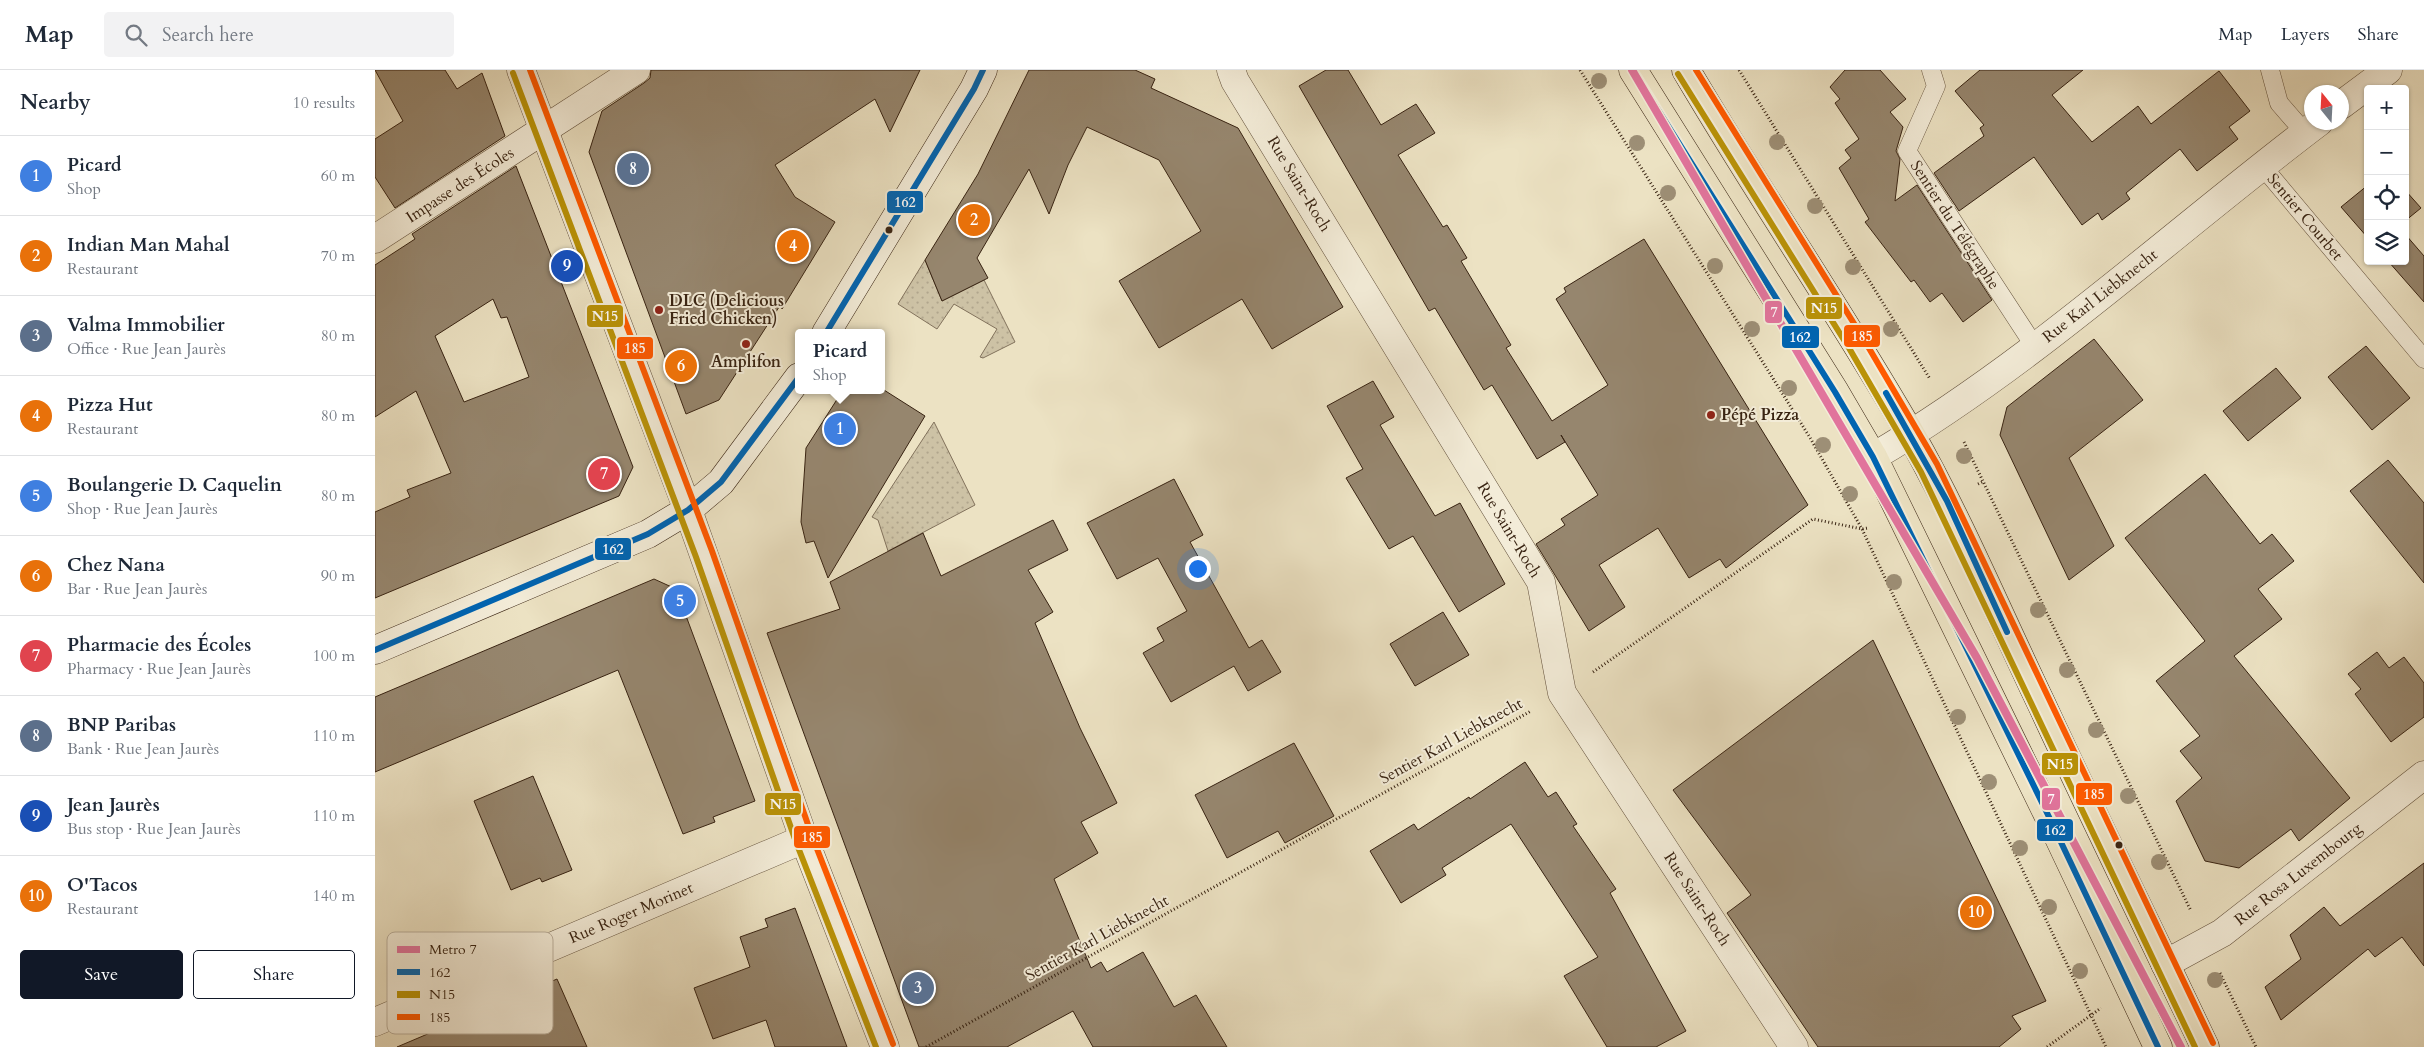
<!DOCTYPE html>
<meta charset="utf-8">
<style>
body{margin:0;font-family:Cardo,serif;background:#f2f2f3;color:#1f2937}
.controls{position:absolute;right:15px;top:15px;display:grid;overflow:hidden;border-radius:5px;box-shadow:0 1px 4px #0004}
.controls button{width:45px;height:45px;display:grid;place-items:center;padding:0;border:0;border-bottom:1px solid #e0e1e3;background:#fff;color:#1f2937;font:25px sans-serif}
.compass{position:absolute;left:1929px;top:15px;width:45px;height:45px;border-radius:50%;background:#fff;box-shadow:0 1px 4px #0004;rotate:342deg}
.you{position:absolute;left:822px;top:498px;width:18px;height:18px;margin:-12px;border:4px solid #fff;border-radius:50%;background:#1a73e8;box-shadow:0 0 0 8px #1a73e833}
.badge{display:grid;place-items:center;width:32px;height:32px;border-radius:50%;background:#111827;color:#fff;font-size:16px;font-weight:700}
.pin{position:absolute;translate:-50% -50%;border:2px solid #fff;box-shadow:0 1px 5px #0006}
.popup{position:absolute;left:420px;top:259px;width:90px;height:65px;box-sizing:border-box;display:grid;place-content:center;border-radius:5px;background:#fff;filter:drop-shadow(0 1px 4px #0005);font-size:16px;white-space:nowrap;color:#747a83}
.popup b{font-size:19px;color:#1f2937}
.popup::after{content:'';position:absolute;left:50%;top:100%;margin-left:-10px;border:10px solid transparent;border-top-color:#fff}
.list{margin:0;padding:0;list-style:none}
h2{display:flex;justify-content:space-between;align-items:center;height:65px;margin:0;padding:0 20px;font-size:21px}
h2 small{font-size:16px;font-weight:400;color:#747a83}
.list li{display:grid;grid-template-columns:32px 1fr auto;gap:15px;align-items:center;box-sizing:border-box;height:80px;padding:0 20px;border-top:1px solid #e0e1e3}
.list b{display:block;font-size:19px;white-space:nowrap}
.list p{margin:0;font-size:16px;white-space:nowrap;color:#747a83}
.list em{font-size:16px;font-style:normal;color:#747a83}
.actions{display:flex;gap:10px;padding:15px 20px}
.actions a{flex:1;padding:11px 0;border:1px solid #111827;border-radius:5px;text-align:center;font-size:18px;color:#111827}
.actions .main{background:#111827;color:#fff}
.icon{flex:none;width:28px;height:28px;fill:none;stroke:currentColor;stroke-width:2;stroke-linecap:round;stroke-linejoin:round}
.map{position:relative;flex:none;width:2049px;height:977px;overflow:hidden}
header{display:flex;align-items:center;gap:30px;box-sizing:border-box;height:70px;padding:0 25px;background:#fff;border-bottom:1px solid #e0e1e3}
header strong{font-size:24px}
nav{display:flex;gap:28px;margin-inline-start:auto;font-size:18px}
.search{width:350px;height:45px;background:#f2f2f3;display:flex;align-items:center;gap:12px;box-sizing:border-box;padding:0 18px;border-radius:5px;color:#747a83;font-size:19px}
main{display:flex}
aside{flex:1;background:#fff}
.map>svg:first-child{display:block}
.grass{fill:url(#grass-dots);stroke:#82725c}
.building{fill:#96866e;stroke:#382312;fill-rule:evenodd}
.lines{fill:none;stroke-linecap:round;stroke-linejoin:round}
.service-casing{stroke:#65533e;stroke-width:19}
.minor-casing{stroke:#65533e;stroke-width:29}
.tertiary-casing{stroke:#65533e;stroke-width:29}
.secondary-casing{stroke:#382312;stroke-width:29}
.primary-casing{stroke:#382312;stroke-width:29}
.path{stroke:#382312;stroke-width:3;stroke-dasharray:1 2.5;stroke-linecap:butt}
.service{stroke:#f3ecd8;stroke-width:18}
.minor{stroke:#f3ecd8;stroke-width:28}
.tertiary{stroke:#f3ecd8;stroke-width:28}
.secondary{stroke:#f3ecd8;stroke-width:28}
.primary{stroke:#ece2c3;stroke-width:28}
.bus-1-casing{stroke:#f3ecd8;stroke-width:10}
.bus-2-casing{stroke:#f3ecd8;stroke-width:10}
.bus-3-casing{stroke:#f3ecd8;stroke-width:10}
.bus-1{stroke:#0064b1;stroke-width:6}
.bus-2{stroke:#b99208;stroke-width:6}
.bus-3{stroke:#ff5a00;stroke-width:6}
.metro-1-casing{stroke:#f3ecd8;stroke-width:11}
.metro-1{stroke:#e1749c;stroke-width:8}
.tree{fill:#9d8f76}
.bus-dot{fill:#382312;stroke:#f3ecd8;stroke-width:2}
.poi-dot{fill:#8f2418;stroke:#f3ecd8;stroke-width:2}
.labels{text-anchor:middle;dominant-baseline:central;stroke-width:4;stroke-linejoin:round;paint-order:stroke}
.street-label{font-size:16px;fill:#382312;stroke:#f3ecd8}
.poi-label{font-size:16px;font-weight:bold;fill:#382312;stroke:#f3ecd8;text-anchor:start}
.key{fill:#f3ecd8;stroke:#bbb09d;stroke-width:1}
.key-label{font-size:14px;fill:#382312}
.line-badge{stroke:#f3ecd8;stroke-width:2}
.badge-label{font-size:14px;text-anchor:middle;font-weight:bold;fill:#fff}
</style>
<header>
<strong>Map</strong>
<div class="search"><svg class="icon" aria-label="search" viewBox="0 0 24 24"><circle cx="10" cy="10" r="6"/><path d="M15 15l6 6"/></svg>Search here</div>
<nav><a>Map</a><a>Layers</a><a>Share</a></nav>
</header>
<main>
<aside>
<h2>Nearby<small>10 results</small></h2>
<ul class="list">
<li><span class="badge" style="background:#3f7fe0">1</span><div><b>Picard</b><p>Shop</p></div><em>60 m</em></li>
<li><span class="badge" style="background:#e8710a">2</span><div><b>Indian Man Mahal</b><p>Restaurant</p></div><em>70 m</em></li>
<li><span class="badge" style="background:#5c6f8a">3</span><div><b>Valma Immobilier</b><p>Office · Rue Jean Jaurès</p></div><em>80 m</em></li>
<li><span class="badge" style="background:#e8710a">4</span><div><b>Pizza Hut</b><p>Restaurant</p></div><em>80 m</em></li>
<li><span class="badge" style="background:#3f7fe0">5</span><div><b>Boulangerie D. Caquelin</b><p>Shop · Rue Jean Jaurès</p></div><em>80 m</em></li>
<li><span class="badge" style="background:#e8710a">6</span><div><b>Chez Nana</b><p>Bar · Rue Jean Jaurès</p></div><em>90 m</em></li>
<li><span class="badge" style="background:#e0444e">7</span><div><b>Pharmacie des Écoles</b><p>Pharmacy · Rue Jean Jaurès</p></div><em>100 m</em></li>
<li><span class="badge" style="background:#5c6f8a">8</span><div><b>BNP Paribas</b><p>Bank · Rue Jean Jaurès</p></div><em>110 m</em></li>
<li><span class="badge" style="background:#1a4fb4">9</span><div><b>Jean Jaurès</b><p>Bus stop · Rue Jean Jaurès</p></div><em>110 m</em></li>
<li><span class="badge" style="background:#e8710a">10</span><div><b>O'Tacos</b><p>Restaurant</p></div><em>140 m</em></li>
</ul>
<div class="actions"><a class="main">Save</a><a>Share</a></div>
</aside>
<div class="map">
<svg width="2049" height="977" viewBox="0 0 2049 977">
<defs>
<pattern id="grass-dots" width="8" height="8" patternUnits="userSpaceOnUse" patternTransform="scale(1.25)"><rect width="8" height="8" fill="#cdc2a5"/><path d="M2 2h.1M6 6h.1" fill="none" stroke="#b1a68d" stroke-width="1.8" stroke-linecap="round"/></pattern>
</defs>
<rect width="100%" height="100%" fill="#ece2c3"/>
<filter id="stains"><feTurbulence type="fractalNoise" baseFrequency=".004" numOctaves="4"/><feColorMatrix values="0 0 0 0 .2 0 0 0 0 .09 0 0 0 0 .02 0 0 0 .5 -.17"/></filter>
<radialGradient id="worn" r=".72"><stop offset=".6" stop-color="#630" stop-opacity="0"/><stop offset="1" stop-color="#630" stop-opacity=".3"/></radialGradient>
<g class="grass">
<polygon points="550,190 567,231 609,210 640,272 608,288 605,287 622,259 579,234 562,259 523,234"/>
<polygon points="559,352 600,435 513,481 503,450 497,447"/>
</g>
<g class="building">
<polygon points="0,0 70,0 82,19 107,3 130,66 20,138 0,107 0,69 28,51"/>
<polygon points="276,0 545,0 515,62 500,29 400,95 420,127 460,152 407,239 406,234 344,330 311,344 214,82 227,41 269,13 275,8"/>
<polygon points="654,0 760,0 780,9 776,18 863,58 968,237 897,279 867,229 784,278 744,211 826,161 784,90 712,57 693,95 674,144 654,99 602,188 613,208 567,231 550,190 603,104"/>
<polygon points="951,0 973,0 1006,55 1041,34 1060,63 1023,85 1068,157 1072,155 1092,188 1086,191 1136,275 1131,278 1177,351 1233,315 1181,229 1191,222 1189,218 1269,169 1433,435 1351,498 1345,489 1314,508 1283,458 1224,495 1250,537 1214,561 1161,474 1190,455 1186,449 1223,425 1186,365 1190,372 1162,389 1117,315 1109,320 1060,238 1054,241 924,16"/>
<polygon points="1470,0 1505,0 1531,29 1515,42 1528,57 1521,81 1525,89 1520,131 1542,115 1617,230 1588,252 1567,223 1555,232 1539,210 1536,212 1490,152 1494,149 1464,98 1476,88 1470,80 1484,69 1460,33 1465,29 1455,17"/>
<polygon points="1605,0 1708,0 1677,25 1717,72 1763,36 1776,54 1844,1 1875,41 1854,57 1863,69 1822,101 1805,79 1751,123 1755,129 1727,150 1723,143 1707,155 1659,87 1584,141 1559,103 1609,66 1605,58 1609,55 1580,21"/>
<path d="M141,96L258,397L244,426L0,528V442L35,427L32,420L76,403L41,321L0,347V195L40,169L37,164ZM118,229L126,248L132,247L154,307L89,332L60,266Z"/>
<polygon points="1993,115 1993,168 1966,137"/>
<polygon points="2030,120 2046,138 2030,151"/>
<polygon points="2030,164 2049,186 2049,232 2013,191 2030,191"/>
<polygon points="1719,269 1768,330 1694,388 1739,476 1694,510 1625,365 1632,337"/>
<polygon points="1991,276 2035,328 1997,360 1953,307"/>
<polygon points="1901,298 1926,328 1873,371 1848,341"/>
<polygon points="998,311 1019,347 1005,355 1060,446 1085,433 1130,514 1084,542 1038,466 1014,479 971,408 988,399 952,336"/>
<polygon points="468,320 509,320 550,346 453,508 439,471 431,473 426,452 431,378"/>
<polygon points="2013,390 2049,433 2049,513 1975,421"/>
<polygon points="1830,404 1885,474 1897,464 1919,491 1883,519 1907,549 1859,586 1975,728 1924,771 1916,759 1864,798 1830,791 1801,731 1827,708 1805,681 1825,666 1781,611 1830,571 1750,468"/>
<polygon points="799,409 828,465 815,472 874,578 887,570 906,602 873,621 859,596 796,632 768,583 789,571 782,558 812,541 783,488 742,509 712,453"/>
<polygon points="678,450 693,480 653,500 678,542 660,553 705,658 742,733 706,752 723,783 679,809 716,898 726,892 732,902 768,882 799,937 821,925 852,977 718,977 698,941 632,977 544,977 392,563 465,539 455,512 548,463 566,506"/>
<polygon points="279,509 301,519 380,731 338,747 340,752 308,764 243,600 0,702 0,627"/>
<polygon points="1068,542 1094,585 1040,616 1015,574"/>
<polygon points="1498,570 1671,931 1637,946 1646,959 1624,977 1443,977 1352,843 1376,825 1298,720"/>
<polygon points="2002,582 2014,598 2029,587 2049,613 2049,647 2016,672 1980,624 1986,619 1973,604"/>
<polygon points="919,673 959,746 910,773 903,761 852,788 820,725"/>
<polygon points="1150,692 1173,727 1181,722 1202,754 1198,756 1241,819 1235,823 1311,961 1281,977 1232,977 1189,906 1223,887 1136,754 1067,798 1071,805 1026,833 995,781 1039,754 1043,760 1094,727 1095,729"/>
<polygon points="158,706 197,800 167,812 165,808 136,820 99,731"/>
<polygon points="2049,793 2049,896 2027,867 2000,887 1993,879 1906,950 1890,917 1926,889 1915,865 1949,837 1965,856"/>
<polygon points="420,838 472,977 400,977 391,950 338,969 319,918 375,897 365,867 393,857 390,849"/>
<polygon points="182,909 212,977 22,977"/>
</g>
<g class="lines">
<defs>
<g id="service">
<polyline points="1556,0 1561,16 1532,81 1660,277"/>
<polyline points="1895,0 1904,33 1930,63"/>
<polyline points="1888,97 2049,289"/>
</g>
<g id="minor">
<polyline points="856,0 860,11 1166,512 1187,623 1419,977"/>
<polyline points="1966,35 2013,0"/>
<polyline points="0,169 261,0"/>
<path d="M1498,387C1658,293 1796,164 1944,52"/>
<polyline points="313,440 429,769 510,977"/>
<polyline points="1790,894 1847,863 2049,705"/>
<polyline points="0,952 429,769"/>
</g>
<polyline id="tertiary" points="146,0 313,440"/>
<g id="secondary">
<polyline points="451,263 599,19 608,0"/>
<polyline points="0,580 273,464 313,440 346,412 424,307"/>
</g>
<g id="primary">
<polyline points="1258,0 1460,322 1498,387 1675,749 1783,977"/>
<path d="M1311,0C1383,123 1465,241 1536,365C1585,452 1624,545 1667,635C1720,750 1776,863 1830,977"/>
</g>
</defs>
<use href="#service" class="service-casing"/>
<use href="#minor" class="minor-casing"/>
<use href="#tertiary" class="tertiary-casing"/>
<use href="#secondary" class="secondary-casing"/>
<use href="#primary" class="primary-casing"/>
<g class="path">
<polyline points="1205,0 1434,366 1487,459 1731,977"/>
<polyline points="1364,0 1555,309"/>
<polyline points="1589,372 1816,841"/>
<polyline points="1603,414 1609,411"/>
<polyline points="1218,602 1438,449 1487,459 1493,458"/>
<polyline points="1845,903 1881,977"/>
<polyline points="551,977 1156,641"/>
<polyline points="1672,977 1726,938"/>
</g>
<use href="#service" class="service"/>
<use href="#minor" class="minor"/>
<use href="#tertiary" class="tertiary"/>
<use href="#secondary" class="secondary"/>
<use href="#primary" class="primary"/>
<defs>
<g id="bus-1">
<polyline points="1258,0 1460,322 1498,387 1675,749 1783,977"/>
<polyline points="451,263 599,19 608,0"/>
<polyline points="1511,323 1572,431 1632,562"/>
<polyline points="0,580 273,464 313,440 346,412 424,307"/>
</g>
<g id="bus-2">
<polyline points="138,3 321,487 421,772 501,977"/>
<polyline points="1303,4 1474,278 1546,402 1820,977"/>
</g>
<g id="bus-3">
<polyline points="155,0 337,481 437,766 518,974"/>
<polyline points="1321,0 1488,268 1562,394 1838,973"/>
</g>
</defs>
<use href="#bus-1" class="bus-1-casing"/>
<use href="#bus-2" class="bus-2-casing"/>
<use href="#bus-3" class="bus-3-casing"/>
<use href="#bus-1" class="bus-1"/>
<use href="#bus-2" class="bus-2"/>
<use href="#bus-3" class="bus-3"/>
<defs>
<polyline id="metro-1" points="1257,0 1602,588 1806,977"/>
</defs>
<use href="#metro-1" class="metro-1-casing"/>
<use href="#metro-1" class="metro-1"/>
</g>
<g class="tree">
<circle cx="1224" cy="11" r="8"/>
<circle cx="1402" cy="72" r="8"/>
<circle cx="1262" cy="73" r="8"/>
<circle cx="1293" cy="123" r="8"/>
<circle cx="1440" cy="136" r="8"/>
<circle cx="1340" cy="196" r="8"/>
<circle cx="1478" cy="197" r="8"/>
<circle cx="1377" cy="259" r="8"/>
<circle cx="1516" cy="259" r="8"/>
<circle cx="1414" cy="318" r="8"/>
<circle cx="1448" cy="375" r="8"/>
<circle cx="1589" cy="386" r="8"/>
<circle cx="1475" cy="424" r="8"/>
<circle cx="1519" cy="512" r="8"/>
<circle cx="1663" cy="540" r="8"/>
<circle cx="1692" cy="600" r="8"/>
<circle cx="1583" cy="647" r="8"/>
<circle cx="1721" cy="660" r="8"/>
<circle cx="1614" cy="712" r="8"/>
<circle cx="1753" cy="726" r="8"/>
<circle cx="1645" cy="778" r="8"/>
<circle cx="1784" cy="792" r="8"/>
<circle cx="1674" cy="837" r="8"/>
<circle cx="1705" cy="901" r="8"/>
<circle cx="1840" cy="910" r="8"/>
</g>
<g class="bus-dot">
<circle cx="514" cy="160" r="4.5"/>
<circle cx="1744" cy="775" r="4.5"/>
</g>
<g class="poi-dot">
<circle cx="284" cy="240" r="5"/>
<circle cx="371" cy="274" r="5"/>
<circle cx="1336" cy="345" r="5"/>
</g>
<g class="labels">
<g class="street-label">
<text transform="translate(924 114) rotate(59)">Rue Saint-Roch</text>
<text transform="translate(85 115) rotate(-33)">Impasse des Écoles</text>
<text transform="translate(1930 147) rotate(50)">Sentier Courbet</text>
<text transform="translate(1580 155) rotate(57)">Sentier du Télégraphe</text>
<text transform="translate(1725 226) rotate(-38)">Rue Karl Liebknecht</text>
<text transform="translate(1134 460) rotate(59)">Rue Saint-Roch</text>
<text transform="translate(1076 671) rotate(-29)">Sentier Karl Liebknecht</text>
<text transform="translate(1923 804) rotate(-38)">Rue Rosa Luxembourg</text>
<text transform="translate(1322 829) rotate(57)">Rue Saint-Roch</text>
<text transform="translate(256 843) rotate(-23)">Rue Roger Morinet</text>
<text transform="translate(722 868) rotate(-29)">Sentier Karl Liebknecht</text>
</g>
<g class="poi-label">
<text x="294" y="231">DLC (Delicious<tspan x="294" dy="18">Fried Chicken)</tspan></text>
<text x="371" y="292" text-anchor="middle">Amplifon</text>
<text x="1346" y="345">Pépé Pizza</text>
</g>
</g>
<rect x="12" y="862" width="166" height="102" rx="8" class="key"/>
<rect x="22" y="876" width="23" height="7" fill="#e1749c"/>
<rect x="22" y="899" width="23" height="6" fill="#0064b1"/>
<rect x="22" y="921" width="23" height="7" fill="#b99208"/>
<rect x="22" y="944" width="23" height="6" fill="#ff5a00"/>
<g class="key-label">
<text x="54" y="884">Metro 7</text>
<text x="54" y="907">162</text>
<text x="54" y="929">N15</text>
<text x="54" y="952">185</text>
</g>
<g class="line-badge">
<rect x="511" y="120" width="38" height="24" rx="5" fill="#0064b1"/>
<rect x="1430" y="226" width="38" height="24" rx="5" fill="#b99208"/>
<rect x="1389" y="230" width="19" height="24" rx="5" fill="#e1749c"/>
<rect x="211" y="234" width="38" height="24" rx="5" fill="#b99208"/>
<rect x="1468" y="254" width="38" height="24" rx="5" fill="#ff5a00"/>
<rect x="1406" y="255" width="39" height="24" rx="5" fill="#0064b1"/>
<rect x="241" y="266" width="38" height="24" rx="5" fill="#ff5a00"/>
<rect x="219" y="467" width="38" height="24" rx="5" fill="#0064b1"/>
<rect x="1666" y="682" width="38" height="24" rx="5" fill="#b99208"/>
<rect x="1700" y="712" width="38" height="24" rx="5" fill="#ff5a00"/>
<rect x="1666" y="717" width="20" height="24" rx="5" fill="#e1749c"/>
<rect x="389" y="722" width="38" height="24" rx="5" fill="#b99208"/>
<rect x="1661" y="748" width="38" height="24" rx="5" fill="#0064b1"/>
<rect x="418" y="755" width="38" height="24" rx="5" fill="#ff5a00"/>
</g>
<g class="badge-label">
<text x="530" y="137">162</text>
<text x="1449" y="243">N15</text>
<text x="1399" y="247">7</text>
<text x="230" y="251">N15</text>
<text x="1487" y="271">185</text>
<text x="1425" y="272">162</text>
<text x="260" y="283">185</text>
<text x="238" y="484">162</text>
<text x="1685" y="699">N15</text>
<text x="1719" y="729">185</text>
<text x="1676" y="734">7</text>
<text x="408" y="739">N15</text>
<text x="1680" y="765">162</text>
<text x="437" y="772">185</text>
</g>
<rect width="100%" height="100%" filter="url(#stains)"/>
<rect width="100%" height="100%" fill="url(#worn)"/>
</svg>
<div class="controls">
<button>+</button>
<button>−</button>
<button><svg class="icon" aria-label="locate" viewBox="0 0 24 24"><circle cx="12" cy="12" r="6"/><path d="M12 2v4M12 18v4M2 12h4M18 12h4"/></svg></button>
<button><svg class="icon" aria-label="layers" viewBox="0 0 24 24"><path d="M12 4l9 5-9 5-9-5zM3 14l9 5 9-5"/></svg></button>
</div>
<svg class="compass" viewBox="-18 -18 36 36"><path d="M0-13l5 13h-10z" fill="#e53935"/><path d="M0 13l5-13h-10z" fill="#747a83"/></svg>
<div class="you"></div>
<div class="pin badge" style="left:465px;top:359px;background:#3f7fe0">1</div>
<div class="popup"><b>Picard</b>Shop</div>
<div class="pin badge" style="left:599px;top:150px;background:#e8710a">2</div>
<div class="pin badge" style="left:543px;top:918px;background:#5c6f8a">3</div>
<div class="pin badge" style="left:418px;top:176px;background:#e8710a">4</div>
<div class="pin badge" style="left:305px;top:531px;background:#3f7fe0">5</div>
<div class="pin badge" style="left:306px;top:296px;background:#e8710a">6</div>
<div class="pin badge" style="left:229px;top:404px;background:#e0444e">7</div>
<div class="pin badge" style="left:258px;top:99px;background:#5c6f8a">8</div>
<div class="pin badge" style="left:192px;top:196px;background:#1a4fb4">9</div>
<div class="pin badge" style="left:1601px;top:842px;background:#e8710a">10</div>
</div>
</main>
